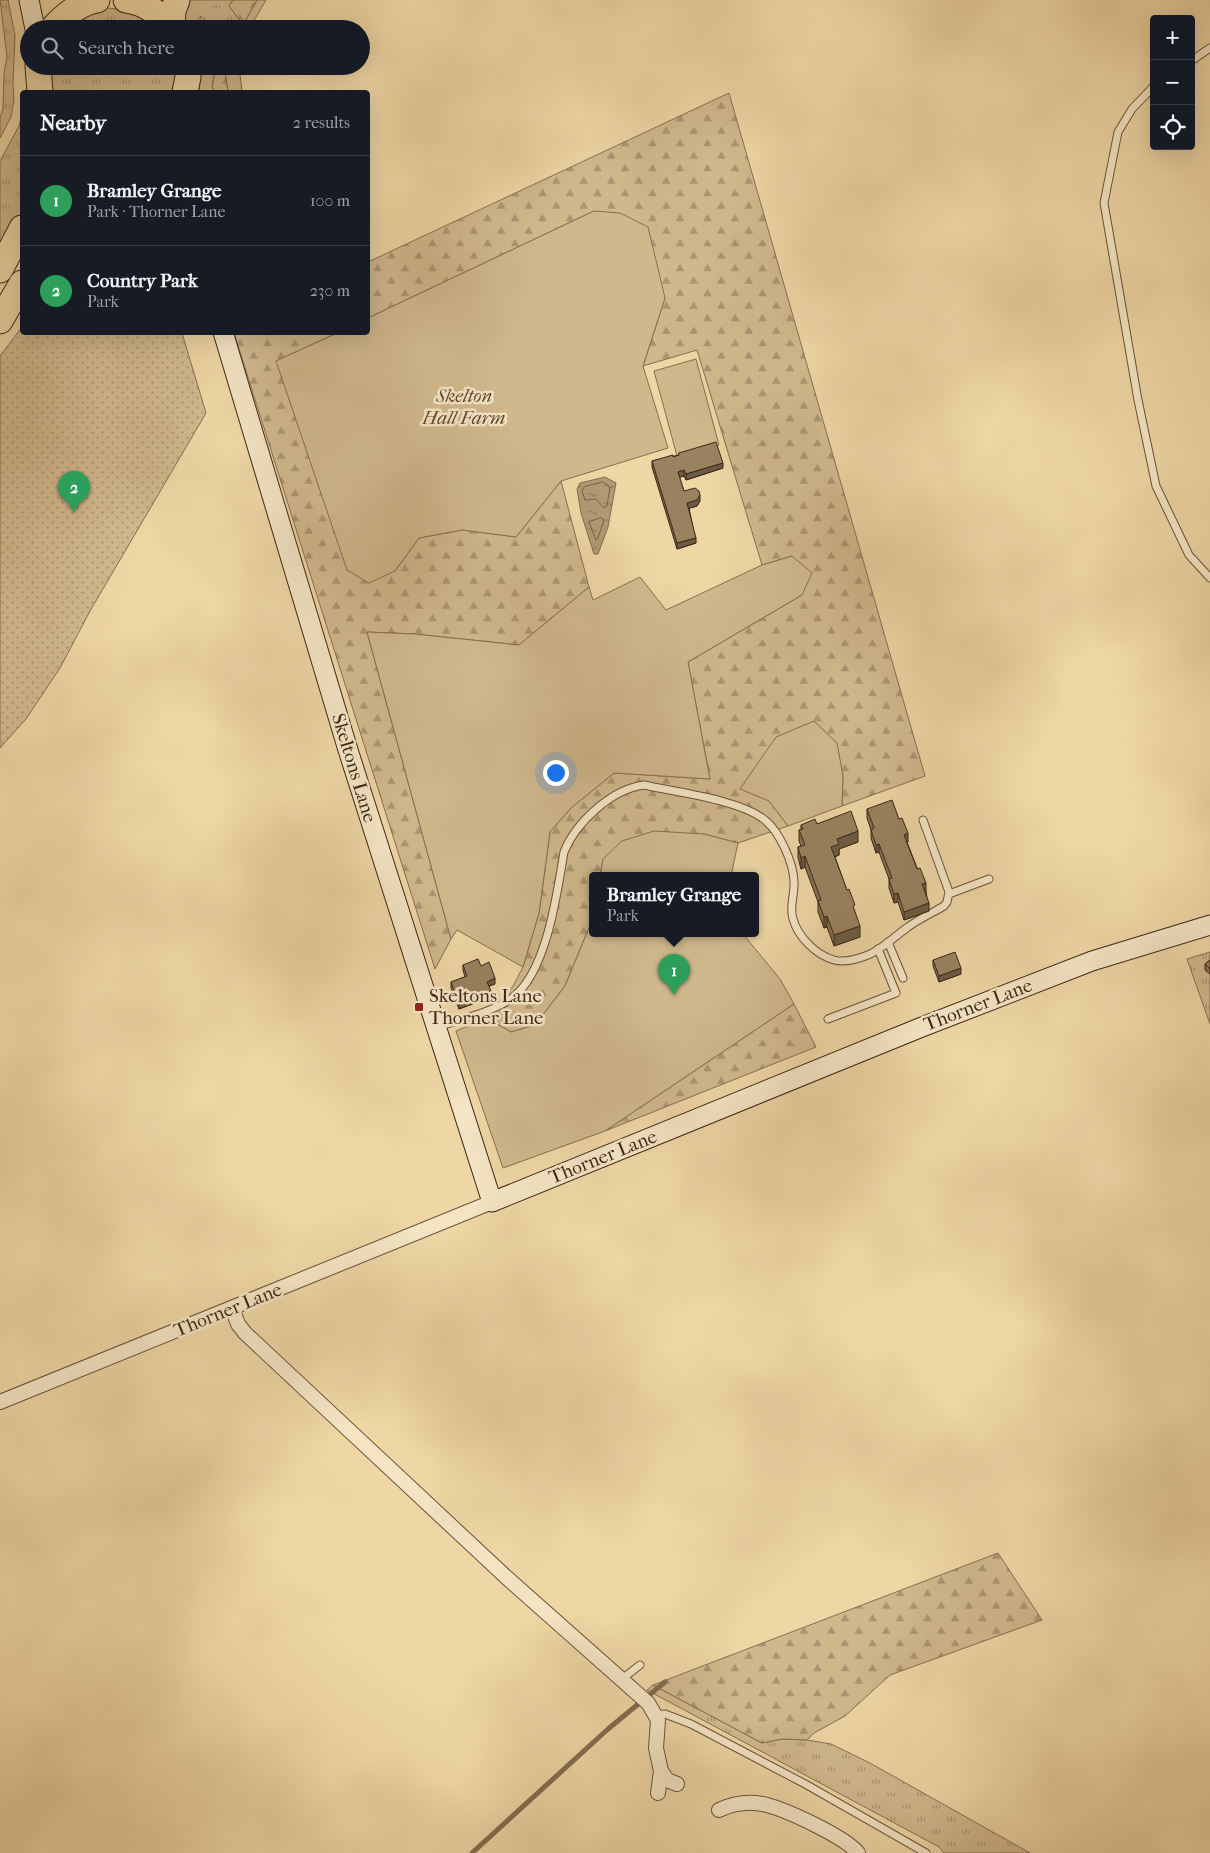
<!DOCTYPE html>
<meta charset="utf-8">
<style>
body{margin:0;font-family:"IM FELL French Canon",serif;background:#20242c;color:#f1f3f6}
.controls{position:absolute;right:15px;top:15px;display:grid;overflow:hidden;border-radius:5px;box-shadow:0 5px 20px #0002}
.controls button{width:45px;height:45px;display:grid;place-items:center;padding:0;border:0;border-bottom:1px solid #363941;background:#171b24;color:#f1f3f6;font:25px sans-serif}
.you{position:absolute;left:555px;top:772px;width:18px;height:18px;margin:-12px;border:4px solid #fff;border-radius:50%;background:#1a73e8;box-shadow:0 0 0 8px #1a73e833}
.badge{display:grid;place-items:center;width:32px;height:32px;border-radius:50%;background:#ea580c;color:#fff;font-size:16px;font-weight:700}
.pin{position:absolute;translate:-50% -41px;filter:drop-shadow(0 1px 2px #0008)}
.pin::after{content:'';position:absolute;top:26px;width:18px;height:15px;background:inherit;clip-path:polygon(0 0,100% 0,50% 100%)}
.popup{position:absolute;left:589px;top:872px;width:170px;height:65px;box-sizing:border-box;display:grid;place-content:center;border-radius:5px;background:#171b24;filter:drop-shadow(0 1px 4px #0005);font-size:16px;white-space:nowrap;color:#9ea1a6}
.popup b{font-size:19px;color:#f1f3f6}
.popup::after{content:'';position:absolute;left:50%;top:100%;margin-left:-10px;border:10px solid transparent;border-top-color:#171b24}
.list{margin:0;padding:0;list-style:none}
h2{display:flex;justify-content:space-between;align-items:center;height:65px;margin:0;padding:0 20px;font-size:21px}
h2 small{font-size:16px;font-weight:400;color:#9ea1a6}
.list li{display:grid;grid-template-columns:32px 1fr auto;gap:15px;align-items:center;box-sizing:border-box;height:90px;padding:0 20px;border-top:1px solid #363941}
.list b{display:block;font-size:19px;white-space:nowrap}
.list p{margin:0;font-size:16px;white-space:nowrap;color:#9ea1a6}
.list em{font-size:16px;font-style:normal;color:#9ea1a6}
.icon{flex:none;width:28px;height:28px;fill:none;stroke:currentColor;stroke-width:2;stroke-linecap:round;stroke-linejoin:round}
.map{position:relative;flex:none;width:1210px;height:1853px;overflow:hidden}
.search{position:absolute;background:#171b24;box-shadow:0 5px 20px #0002;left:20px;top:20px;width:350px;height:55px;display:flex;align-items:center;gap:12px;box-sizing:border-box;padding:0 18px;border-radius:28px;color:#9ea1a6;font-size:19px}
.panel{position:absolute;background:#171b24;box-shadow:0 5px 20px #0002;left:20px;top:90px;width:350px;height:245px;border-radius:5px}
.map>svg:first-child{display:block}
.grass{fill:url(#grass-tufts);stroke:#866f51}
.forest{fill:url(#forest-firs);stroke:#866f51}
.park{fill:url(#park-dots);stroke:#866f51}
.garden{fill:#d0b88d;stroke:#866f51}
.water{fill:url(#water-ripples);stroke:#826c4e}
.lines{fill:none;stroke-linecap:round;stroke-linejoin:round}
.shore{stroke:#766044;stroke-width:1}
.stream{stroke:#826c4e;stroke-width:5}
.lane-casing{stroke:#685239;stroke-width:9}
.street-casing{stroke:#685239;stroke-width:16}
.secondary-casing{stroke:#3c2615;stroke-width:21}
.highway-casing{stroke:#3c2615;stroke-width:27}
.lane{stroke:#f4e4c4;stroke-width:7}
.street{stroke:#f4e4c4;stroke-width:14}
.secondary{stroke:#f4e4c4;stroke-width:19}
.highway{stroke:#eed6a5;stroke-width:25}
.wall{fill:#847053;stroke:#3c2615}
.shaded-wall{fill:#6b5b43;stroke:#3c2615}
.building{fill:#998260;stroke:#3c2615}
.poi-dot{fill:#8f2418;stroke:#f4e4c4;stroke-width:2}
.labels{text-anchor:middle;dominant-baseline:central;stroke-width:5;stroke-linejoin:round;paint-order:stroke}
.park-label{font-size:19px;font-style:italic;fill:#614a33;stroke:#f4e4c4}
.street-label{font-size:19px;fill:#3c2615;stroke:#f4e4c4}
.poi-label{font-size:19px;fill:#3c2615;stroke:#f4e4c4;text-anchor:start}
</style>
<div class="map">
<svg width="1210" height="1853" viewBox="0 0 1210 1853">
<defs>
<pattern id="grass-tufts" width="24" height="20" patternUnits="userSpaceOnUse" patternTransform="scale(1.25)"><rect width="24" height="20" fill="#d0b88d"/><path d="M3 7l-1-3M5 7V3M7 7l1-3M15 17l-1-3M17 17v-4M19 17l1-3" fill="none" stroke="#aa9572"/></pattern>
<pattern id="forest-firs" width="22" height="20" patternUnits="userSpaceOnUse" patternTransform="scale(1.25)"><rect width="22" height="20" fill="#d0b88d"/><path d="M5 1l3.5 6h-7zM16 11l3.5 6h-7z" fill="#aa9572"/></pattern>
<pattern id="park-dots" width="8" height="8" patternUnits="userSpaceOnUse" patternTransform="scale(1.25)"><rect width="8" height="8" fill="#d0b88d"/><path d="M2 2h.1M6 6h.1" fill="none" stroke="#aa9572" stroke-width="1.8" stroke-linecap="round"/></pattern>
<pattern id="water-ripples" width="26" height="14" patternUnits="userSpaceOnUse" patternTransform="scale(1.25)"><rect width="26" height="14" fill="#b19a74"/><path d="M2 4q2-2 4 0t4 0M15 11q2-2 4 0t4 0" fill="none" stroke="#917d5e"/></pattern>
</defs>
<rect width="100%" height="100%" fill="#eed6a5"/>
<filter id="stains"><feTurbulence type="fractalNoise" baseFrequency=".004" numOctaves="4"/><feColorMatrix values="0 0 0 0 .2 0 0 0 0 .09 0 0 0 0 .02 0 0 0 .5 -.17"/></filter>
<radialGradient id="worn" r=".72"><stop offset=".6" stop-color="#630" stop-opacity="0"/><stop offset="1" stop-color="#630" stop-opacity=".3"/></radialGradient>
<g class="grass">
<polygon points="0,0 8,0 15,35 13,83 14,100 11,117 0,138 0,117 3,109 4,73 7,57"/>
<polygon points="188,0 233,0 229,6 243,24 257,0 266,0 249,29 213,29 200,16 201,29 186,29 185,9"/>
<path d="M107,8C130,10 141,14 160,29H66L88,13Z"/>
<polygon points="49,66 176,66 174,92 51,92"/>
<polygon points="198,66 212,66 214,77 212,87 215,92 199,92"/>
<polygon points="224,66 239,66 242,92 228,92"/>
<polygon points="22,114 22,213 0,250 0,161 19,126"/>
<polygon points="1210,952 1210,1024 1187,959"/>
<polygon points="653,1685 762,1743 782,1739 807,1740 831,1744 870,1763 1030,1853 944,1853 939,1847 647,1690"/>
</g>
<g class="forest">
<polygon points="233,0 257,0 243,25 229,6"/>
<polygon points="212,66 224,66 228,92 215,92 212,87 214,77"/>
<polygon points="729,93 925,776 842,806 843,776 836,743 814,721 769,801 788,826 738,843 704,834 603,859 600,876 593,876 593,918 565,986 535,1025 511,1032 487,1018 513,986 523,967 539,913 550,832 571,808 614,773 710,779 688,662 802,595 792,556 762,565 697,350 643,366 665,298 594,211 368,318 368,262"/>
<polygon points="234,333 337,333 276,361 395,571 419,538 462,530 516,537 561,481 589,587 519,645 415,634 367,632 451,939 435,969"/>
<polygon points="794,1004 816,1047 605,1131"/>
<polygon points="998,1553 1042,1620 890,1675 845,1716 814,1733 807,1740 782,1739 762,1743 653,1685"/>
</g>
<polygon class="park" points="22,327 22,332 182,333 206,413 90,611 60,668 26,719 0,748 0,356"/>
<g class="garden">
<polygon points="594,211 620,213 648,227 665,298 643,366 668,448 561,481 516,537 462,530 419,538 395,571 369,583 347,570 276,361 337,333 368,332 368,318"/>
<polygon points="696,359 719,445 677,456 654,371"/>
<polygon points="792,556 812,573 802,595 688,662 710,779 614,773 571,808 550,832 539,913 523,967 457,930 451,939 367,632 415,634 519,645 589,587 593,600 640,577 666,610 762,565"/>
<polygon points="814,721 837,743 843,776 842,806 788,826 769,801 740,789 776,737"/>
<polygon points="654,831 704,834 738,843 731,876 600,876 603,859 622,841"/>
<polygon points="593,918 593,934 743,934 780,979 794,1004 605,1131 503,1168 456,1031 487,1018 511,1032 535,1025 565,986"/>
</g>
<polygon class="water" points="605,477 616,483 608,527 598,554 594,554 581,513 577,489 580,483"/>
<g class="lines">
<g class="shore">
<polygon points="603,482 610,487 607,506 604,508 596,499 585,500 582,491 584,487"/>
<polygon points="601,518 604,520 598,538 596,540 589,522"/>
</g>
<polyline class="stream" points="472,1853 608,1729 665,1682"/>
<defs>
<g id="lane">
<polyline points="1191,61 1210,48"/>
<polyline points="1154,86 1132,109 1118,132 1104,203 1138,400 1156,486 1189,555 1210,578"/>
<polyline points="949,894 989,879"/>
<polyline points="888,942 903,978"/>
<polyline points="828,1019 896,993 878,949"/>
<path d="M438,1027C461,1019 493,1012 512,998C547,972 557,893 564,852C576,822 612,789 644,785C675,792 743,800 766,821C780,833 793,862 794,881C795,894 789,906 793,919C798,937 816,955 834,960C845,963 858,959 868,955C883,949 895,936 908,927C919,919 932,913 944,906L947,902L949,892L923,820"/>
<polyline points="622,1679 640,1665"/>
<polyline points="655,1715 665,1714 691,1724 807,1785 926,1853"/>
</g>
<g id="street">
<polyline points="232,1308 238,1324 245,1333 506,1577 648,1703 658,1720 656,1748 661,1771 667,1780 677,1784"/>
<polyline points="0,1402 492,1202"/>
<polyline points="658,1793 661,1771"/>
<path d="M719,1810C734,1803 751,1801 767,1805C789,1811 845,1837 858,1853"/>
</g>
<g id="secondary">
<polyline points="29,0 35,29"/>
<polyline points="223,332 348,750 492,1202 922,1027 1092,961 1210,925"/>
</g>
<g id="highway">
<path d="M126,0C145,2 162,15 173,29"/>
<polyline points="172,27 173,11 177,0"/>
<path d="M52,29C65,15 79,3 97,0"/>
<polyline points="38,66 40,92"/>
<polyline points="185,92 188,77 187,66"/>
<polyline points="0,270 22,228"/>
<polyline points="0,321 22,283"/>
</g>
</defs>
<use href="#lane" class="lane-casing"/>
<use href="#street" class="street-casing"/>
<use href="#secondary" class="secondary-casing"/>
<use href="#highway" class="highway-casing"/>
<use href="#lane" class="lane"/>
<use href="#street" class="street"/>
<use href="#secondary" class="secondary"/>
<use href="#highway" class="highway"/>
</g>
<g class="wall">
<polygon points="679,453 723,468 686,480 684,476 679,477 684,491 700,501 697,506 689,508 696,543 677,549 652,467 652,461 679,455"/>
<polygon points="867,809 899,819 908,842 907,842 926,891 929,911 904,920 898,902 894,903 889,888 889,879 879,852 876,853 871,838 871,830 867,818"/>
<polygon points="817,824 858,842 839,849 839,855 835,857 855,913 860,937 834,946 827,927 824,928 818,912 818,902 805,867 801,869 798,858 798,847 801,846 799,841 799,830 801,830 801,825"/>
<polygon points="933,960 961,974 939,982 933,966"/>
<polygon points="1210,960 1210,974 1205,970 1205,964"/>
<polygon points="463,965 481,966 495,984 489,986 491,997 459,1009 451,988 451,982 465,977 463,970"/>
</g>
<g class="shaded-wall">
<polygon points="723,463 723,468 686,480 686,474"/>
<polygon points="684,470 684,476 678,478 678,472"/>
<polygon points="700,495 700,501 697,506 687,509 687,503"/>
<polygon points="696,538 696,543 677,549 677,543"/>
<polygon points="858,831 858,842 839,849 839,855 831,858 831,847 837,839"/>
<polygon points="908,833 908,842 904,843 904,835"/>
<polygon points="879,844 879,852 876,853 876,845"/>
<polygon points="805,856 805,867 801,869 801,858"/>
<polygon points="926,883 926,891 922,893 922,884"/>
<polygon points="898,893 898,902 894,903 894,894"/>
<polygon points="929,903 929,911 904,920 904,912"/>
<polygon points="827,916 827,927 824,928 824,917"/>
<polygon points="860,926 860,937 834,946 834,935"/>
<polygon points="961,968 961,974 939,982 939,976"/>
<polygon points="495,978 495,984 487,987 487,982"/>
<polygon points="491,991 491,997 459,1009 459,1004"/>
</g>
<g class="building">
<polygon points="716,442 723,463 686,474 684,470 678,472 684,491 695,488 699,491 700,495 697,500 687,503 696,538 677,543 652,461 673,455 673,457 679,455 679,453"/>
<polygon points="892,800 899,819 902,818 908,833 904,835 917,869 920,868 926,883 922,884 929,903 904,912 898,893 894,894 889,879 892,878 879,844 876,845 871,830 874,828 867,809"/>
<polygon points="851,811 858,831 837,839 839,844 831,847 847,890 849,889 855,905 853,906 860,926 834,935 827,916 824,917 818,901 821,900 805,856 801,858 798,847 805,845 799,830 803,829 801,825 815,819 817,824"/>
<polygon points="955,952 961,968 939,976 933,960"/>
<polygon points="478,959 481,966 489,962 495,978 487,982 491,991 459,1004 451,982 467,976 463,965"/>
<polygon points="1210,960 1210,969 1205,964"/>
</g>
<rect class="poi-dot" x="414" y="1002" width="10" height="10" rx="2.5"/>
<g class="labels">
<g class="park-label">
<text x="464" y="396">Skelton<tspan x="464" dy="22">Hall Farm</tspan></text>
</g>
<g class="street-label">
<text transform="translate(354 768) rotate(73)">Skeltons Lane</text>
<text transform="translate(978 1005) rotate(-21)">Thorner Lane</text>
<text transform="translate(603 1157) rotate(-22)">Thorner Lane</text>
<text transform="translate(228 1310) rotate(-22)">Thorner Lane</text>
</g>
<g class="poi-label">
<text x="429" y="996">Skeltons Lane<tspan x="429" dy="22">Thorner Lane</tspan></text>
</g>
</g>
<rect width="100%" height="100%" filter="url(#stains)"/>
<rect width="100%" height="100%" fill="url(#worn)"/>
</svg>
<div class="controls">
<button>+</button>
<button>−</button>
<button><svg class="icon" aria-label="locate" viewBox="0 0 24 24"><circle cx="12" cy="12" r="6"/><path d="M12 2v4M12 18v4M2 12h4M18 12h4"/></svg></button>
</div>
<div class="you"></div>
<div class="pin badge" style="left:674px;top:995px;background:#2e9e5b">1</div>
<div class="popup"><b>Bramley Grange</b>Park</div>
<div class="pin badge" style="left:74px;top:512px;background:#2e9e5b">2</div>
<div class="search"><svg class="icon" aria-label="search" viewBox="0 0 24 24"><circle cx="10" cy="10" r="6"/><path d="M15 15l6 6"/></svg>Search here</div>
<section class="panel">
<h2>Nearby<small>2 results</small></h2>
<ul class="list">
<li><span class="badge" style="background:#2e9e5b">1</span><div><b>Bramley Grange</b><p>Park · Thorner Lane</p></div><em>100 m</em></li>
<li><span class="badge" style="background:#2e9e5b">2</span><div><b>Country Park</b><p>Park</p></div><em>230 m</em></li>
</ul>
</section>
</div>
